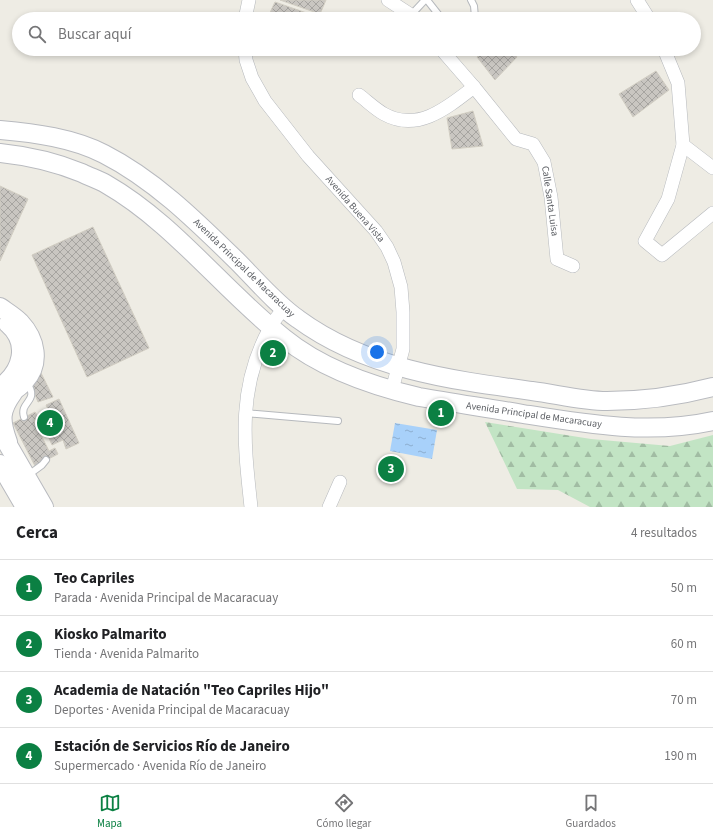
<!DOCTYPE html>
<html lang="es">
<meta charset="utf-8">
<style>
body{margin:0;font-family:"Source Sans 3",sans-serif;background:#f6f6f6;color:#202124}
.you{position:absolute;left:377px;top:352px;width:14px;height:14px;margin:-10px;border:3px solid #fff;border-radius:50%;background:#1a73e8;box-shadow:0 0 0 6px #1a73e833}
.badge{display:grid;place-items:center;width:26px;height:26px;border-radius:50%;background:#0b8043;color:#fff;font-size:13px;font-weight:700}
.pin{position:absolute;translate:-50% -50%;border:2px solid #fff;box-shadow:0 1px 4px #0006}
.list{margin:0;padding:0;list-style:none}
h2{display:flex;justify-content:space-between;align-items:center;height:52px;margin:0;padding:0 16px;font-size:17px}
h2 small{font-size:13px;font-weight:400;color:#757577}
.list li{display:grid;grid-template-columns:26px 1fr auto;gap:12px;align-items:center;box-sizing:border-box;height:56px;padding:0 16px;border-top:1px solid #e0e0e0}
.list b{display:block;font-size:15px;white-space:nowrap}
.list p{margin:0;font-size:13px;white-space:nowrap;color:#757577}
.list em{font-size:13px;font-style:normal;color:#757577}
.icon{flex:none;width:22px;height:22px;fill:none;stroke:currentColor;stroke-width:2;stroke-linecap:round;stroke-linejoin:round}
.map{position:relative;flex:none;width:713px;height:507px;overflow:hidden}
.search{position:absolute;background:#fff;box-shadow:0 2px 6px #0003;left:12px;right:12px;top:12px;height:44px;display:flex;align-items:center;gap:10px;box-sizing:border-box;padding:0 14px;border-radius:22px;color:#757577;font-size:15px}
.sheet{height:276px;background:#fff}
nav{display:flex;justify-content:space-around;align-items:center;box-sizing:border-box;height:56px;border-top:1px solid #e0e0e0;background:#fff;font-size:11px;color:#757577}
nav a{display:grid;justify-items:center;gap:2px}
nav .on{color:#0b8043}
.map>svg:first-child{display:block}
.forest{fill:url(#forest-firs)}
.water{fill:url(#water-ripples)}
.building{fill:url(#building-cross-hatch);stroke:#d2cec3}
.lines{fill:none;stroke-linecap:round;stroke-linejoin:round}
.lane-casing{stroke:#b6b9bd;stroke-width:8}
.street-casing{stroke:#b6b9bd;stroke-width:14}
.secondary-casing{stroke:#b8babf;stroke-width:20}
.lane{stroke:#fff;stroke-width:6}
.street{stroke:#fff;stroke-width:13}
.secondary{stroke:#fff;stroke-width:18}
.labels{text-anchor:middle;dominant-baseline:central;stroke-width:3;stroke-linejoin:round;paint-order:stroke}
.street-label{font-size:10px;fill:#5c5f64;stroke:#fff}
</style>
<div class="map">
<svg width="713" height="507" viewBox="0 0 713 507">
<defs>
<pattern id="forest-firs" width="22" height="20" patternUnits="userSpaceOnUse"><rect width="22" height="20" fill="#c2e4c4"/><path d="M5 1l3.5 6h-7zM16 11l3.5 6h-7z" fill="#a1bca3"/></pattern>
<pattern id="water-ripples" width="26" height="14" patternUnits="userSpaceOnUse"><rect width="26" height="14" fill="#a8d1fa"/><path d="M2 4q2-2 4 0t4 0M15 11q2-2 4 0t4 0" fill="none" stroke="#8cadce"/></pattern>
<pattern id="building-cross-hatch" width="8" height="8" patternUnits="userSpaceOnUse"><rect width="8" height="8" fill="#c9c6c1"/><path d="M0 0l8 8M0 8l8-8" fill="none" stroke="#a6a4a0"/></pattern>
</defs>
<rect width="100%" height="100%" fill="#eeece4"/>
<polygon class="forest" points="485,422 591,439 670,446 713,435 713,507 590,507 558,490 517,489"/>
<polygon class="water" points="395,423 437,430 432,459 390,451"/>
<g class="building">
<polygon points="280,0 326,0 320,14"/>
<polygon points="275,2 318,17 317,19 267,19"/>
<polygon points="487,49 511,49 517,57 495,80 477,57"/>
<polygon points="656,71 669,90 633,117 619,94"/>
<polygon points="473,111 483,146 452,149 447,118"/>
<polygon points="0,186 28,199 0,261"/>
<polygon points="93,227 149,348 87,377 32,255"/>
<polygon points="41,373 53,397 38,402 30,382"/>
<polygon points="59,399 79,443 66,449 63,440 52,445 39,415 49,411 46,405"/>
<polygon points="35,412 39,418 34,421 49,451 55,448 58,454 35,466 13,423"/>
</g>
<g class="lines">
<defs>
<g id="lane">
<polyline points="427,0 442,19"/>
<polyline points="471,0 474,6 475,17 473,19"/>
<polyline points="411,15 425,0"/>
<polyline points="245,413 338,421"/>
<path d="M24,417C19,401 40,402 27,383"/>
<polyline points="27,476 42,465 46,460"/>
</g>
<g id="street">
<polyline points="388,0 411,15 415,19"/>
<polyline points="637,0 649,19"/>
<polyline points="245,19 249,0"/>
<polyline points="245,49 246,60 252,78 265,101 308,156 376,231 387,247 394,262 401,287 403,312 403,349 392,390"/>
<polyline points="441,49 474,87 516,139 533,144 544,162 551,197 557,259 573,266"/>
<polyline points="664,49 678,83 683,145 668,199 645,241 662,255 713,213"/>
<path d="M359,95C367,101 375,109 384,114C418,133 448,107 474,87"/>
<polyline points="683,145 713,168"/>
<path d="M251,507C244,443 237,387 270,328C273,321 279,315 284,308"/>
<polyline points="329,507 340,482"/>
</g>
<g id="secondary">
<path d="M0,130C35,133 73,138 104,154C155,180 197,222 237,261C257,281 275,303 298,319C366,369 451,380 532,391C556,394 582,401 607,401C642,401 679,396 713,387"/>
<path d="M0,153C29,156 55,162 82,173C90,177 99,180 106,184C174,223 223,290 284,338C322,369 372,386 419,397C453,403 488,408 523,414C586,424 650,435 713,421"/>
<path d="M0,307C7,312 14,316 20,322C36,339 41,363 25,381C19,389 8,394 0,400"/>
<path d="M0,387C22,372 30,343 8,324"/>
<polyline points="0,431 44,507"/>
<path d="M8,442C0,420 0,411 13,393"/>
<polyline points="0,464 25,507"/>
</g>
</defs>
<use href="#lane" class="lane-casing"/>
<use href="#street" class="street-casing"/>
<use href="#secondary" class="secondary-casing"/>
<use href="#lane" class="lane"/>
<use href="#street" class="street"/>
<use href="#secondary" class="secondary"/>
</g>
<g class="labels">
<g class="street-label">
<text transform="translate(550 201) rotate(82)">Calle Santa Luisa</text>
<text transform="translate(355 209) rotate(49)">Avenida Buena Vista</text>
<text transform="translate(244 268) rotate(44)">Avenida Principal de Macaracuay</text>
<text transform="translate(534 415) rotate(8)">Avenida Principal de Macaracuay</text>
</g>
</g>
</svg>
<div class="you"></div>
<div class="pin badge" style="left:441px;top:413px">1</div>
<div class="pin badge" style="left:273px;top:353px">2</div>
<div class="pin badge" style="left:391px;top:469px">3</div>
<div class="pin badge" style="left:50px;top:423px">4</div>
<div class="search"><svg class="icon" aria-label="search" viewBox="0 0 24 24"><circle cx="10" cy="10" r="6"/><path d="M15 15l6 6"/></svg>Buscar aquí</div>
</div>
<section class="sheet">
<h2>Cerca<small>4 resultados</small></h2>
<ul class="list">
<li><span class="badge">1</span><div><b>Teo Capriles</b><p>Parada · Avenida Principal de Macaracuay</p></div><em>50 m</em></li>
<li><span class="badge">2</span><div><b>Kiosko Palmarito</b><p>Tienda · Avenida Palmarito</p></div><em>60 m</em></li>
<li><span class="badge">3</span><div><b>Academia de Natación &quot;Teo Capriles Hijo&quot;</b><p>Deportes · Avenida Principal de Macaracuay</p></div><em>70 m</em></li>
<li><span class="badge">4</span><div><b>Estación de Servicios Río de Janeiro</b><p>Supermercado · Avenida Río de Janeiro</p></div><em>190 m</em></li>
</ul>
</section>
<nav>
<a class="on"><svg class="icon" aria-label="map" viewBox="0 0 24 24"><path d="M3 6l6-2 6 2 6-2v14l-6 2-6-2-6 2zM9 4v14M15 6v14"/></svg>Mapa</a>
<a><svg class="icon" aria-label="directions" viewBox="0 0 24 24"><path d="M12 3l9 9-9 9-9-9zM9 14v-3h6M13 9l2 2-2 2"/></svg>Cómo llegar</a>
<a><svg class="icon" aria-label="saved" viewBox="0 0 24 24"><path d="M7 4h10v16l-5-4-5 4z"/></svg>Guardados</a>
</nav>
